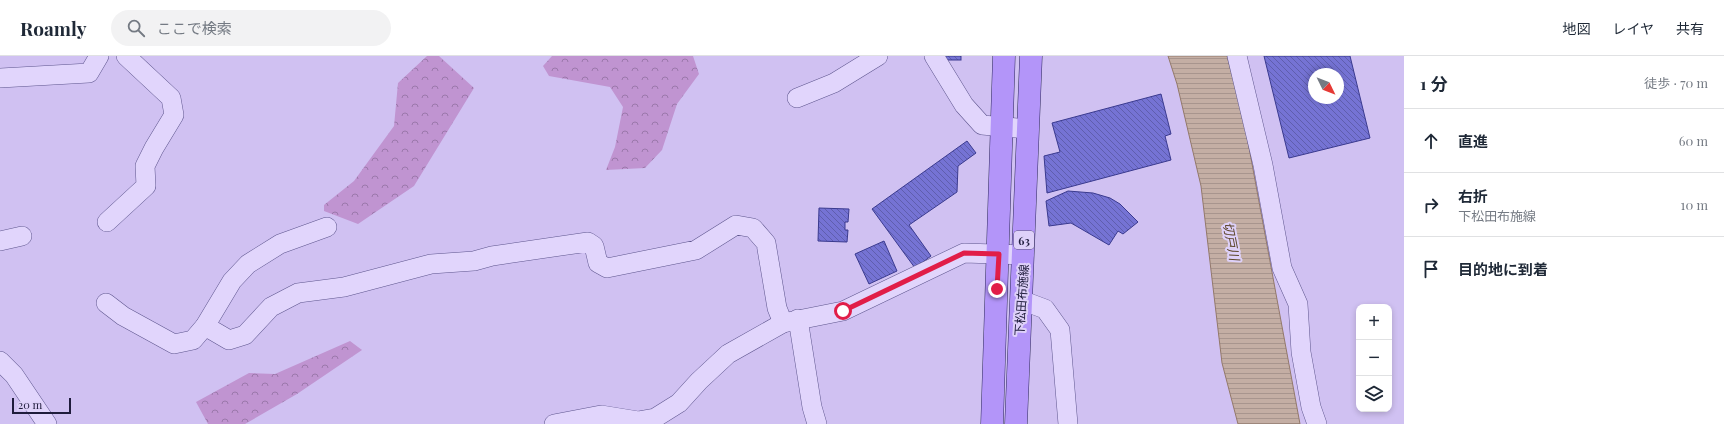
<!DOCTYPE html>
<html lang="ja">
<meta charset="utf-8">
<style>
body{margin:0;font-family:"Playfair Display","Noto Sans JP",serif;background:#f2f2f3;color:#1f2937}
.controls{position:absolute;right:12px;bottom:12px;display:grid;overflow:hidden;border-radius:8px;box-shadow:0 2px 6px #0003}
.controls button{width:36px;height:36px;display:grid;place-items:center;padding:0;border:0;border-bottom:1px solid #e0e1e3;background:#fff;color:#1f2937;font:20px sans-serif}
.compass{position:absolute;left:1308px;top:12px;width:36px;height:36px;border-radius:50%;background:#fff;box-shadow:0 2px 6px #0003;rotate:133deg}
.scale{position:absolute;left:12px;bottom:10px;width:59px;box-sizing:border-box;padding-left:4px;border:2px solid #1f1c3c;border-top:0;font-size:11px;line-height:14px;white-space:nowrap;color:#1f1c3c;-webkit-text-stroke:3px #ded1f9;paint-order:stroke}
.stop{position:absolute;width:12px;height:12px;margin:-9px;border:3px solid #e11d48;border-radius:50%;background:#fff}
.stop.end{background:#e11d48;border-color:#fff;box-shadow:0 1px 4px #0008}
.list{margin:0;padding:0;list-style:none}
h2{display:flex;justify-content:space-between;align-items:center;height:52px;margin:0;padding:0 16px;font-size:17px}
h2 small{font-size:13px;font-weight:400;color:#747a83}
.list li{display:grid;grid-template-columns:26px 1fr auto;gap:12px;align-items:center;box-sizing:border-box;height:64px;padding:0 16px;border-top:1px solid #e0e1e3}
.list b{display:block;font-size:15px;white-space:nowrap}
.list p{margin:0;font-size:13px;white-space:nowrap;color:#747a83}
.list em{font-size:13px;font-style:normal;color:#747a83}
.icon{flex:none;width:22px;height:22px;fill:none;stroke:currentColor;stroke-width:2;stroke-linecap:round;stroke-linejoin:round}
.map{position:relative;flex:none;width:1404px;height:368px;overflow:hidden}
header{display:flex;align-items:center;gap:24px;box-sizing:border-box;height:56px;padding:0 20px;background:#fff;border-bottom:1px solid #e0e1e3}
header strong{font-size:19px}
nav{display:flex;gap:22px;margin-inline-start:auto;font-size:14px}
.search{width:280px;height:36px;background:#f2f2f3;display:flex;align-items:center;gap:10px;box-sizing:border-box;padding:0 14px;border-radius:22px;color:#747a83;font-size:15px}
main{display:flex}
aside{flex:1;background:#fff}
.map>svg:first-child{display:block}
.forest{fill:url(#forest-crowns)}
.water{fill:url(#water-rules);stroke:#93796a}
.building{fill:url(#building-back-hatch);stroke:#3a3a8f;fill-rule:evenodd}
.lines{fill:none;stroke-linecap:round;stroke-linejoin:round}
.street-casing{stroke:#5e568e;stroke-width:20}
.primary-casing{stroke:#2f2b5b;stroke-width:23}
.street{stroke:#e1d5fc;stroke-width:19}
.primary{stroke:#b395f9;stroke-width:22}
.route{stroke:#e11d48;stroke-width:5}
.labels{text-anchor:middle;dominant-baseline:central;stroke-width:4;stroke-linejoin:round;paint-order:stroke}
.shield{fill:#ded1f9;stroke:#585275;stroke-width:1}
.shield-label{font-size:11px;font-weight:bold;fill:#1f1c3c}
.street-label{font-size:12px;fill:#1f1c3c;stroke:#ded1f9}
.water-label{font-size:13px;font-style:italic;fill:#5d462a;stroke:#ded1f9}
</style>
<header>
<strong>Roamly</strong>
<div class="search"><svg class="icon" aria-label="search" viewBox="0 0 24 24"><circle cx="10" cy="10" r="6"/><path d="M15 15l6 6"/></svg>ここで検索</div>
<nav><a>地図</a><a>レイヤ</a><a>共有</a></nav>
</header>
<main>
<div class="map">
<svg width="1404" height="368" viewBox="0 0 1404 368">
<defs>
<pattern id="forest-crowns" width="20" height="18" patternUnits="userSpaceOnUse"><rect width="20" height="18" fill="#c094d1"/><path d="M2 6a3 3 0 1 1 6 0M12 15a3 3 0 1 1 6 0" fill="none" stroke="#9b78ab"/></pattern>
<pattern id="water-rules" width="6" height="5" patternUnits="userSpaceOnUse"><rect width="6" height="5" fill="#c4aea4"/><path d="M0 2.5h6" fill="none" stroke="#a8958e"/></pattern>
<pattern id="building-back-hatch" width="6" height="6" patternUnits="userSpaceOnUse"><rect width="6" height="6" fill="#7573d4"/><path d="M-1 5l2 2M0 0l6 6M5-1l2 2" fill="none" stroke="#5f5ead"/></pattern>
</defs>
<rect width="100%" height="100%" fill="#d0c1f2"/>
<g class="forest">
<polygon points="427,0 439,0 474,32 414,130 358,168 324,155 324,149 354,125 394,70 398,27"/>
<polygon points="552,0 693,0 699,18 677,48 662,94 645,112 606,114 615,91 623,51 610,31 549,20 543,10"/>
<polygon points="350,285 362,294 297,338 245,368 208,368 196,346 249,317 275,318"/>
</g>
<polygon class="water" points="1168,0 1227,0 1243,59 1300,368 1238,368 1222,307 1201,130 1177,28"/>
<g class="building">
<rect x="940" y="0" width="21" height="4"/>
<path d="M1264,0H1350L1370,82L1289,102ZM1314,18H1338V42H1314Z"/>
<polygon points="1161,38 1171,78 1165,80 1171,104 1047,137 1044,100 1060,96 1052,67"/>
<polygon points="967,85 976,97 958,110 957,136 909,169 931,200 915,212 872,153"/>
<polygon points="1068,135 1093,137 1110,142 1120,148 1138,166 1123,178 1118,175 1109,189 1071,167 1049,170 1046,145"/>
<polygon points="819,152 849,153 848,166 845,166 845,174 848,174 847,186 818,185"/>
<polygon points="884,185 897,215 869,228 855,198"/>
</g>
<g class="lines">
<defs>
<g id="street">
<polyline points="934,0 964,49 982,69 1028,73"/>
<polyline points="1237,0 1263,109 1282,212 1298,248 1301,296 1311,351 1317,368"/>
<polyline points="0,22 89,17 99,0"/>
<polyline points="797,42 834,27 878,0"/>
<polyline points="107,166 146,130 145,110 154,92 174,59 171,42 126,0"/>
<polyline points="0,185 22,180"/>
<polyline points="1021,244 1045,253 1060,274 1068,368"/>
<polyline points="106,247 123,260 174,288 193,284 205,270 232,225 248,208 280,188 327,171"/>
<polyline points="798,263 812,351 817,368"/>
<polyline points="205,270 229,284 245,279 271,251 298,237 344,231 431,208 474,205 492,200 588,186 594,190 598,207 607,212 696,194 736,169 753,172 766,187 777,252 783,267"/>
<polyline points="0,305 14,319 47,368"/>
<polyline points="554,368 601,359 638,365 655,362 679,347 699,325 728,298 783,267 843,255 964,197 1024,199"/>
</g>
<g id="primary">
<polyline points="992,368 1004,0"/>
<polyline points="1016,368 1031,0"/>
</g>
</defs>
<use href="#street" class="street-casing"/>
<use href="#primary" class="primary-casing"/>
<use href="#street" class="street"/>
<use href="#primary" class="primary"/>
</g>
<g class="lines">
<polyline class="route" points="843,255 964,197 999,198 997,233"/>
</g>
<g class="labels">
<rect class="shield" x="1014" y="175" width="20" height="18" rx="3"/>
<g class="shield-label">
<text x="1024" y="184">63</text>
</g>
<g class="street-label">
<text transform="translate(1021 244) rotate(-86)">下松田布施線</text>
</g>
<g class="water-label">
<text transform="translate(1232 185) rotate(79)">切戸川</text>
</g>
</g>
</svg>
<div class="controls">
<button>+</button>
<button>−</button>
<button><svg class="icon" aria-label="layers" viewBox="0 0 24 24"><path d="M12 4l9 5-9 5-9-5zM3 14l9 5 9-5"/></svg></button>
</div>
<svg class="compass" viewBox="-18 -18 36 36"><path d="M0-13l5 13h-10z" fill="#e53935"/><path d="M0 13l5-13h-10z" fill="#747a83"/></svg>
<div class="scale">20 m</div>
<div class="stop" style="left:843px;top:255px"></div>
<div class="stop end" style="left:997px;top:233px"></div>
</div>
<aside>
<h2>1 分<small>徒歩 · 70 m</small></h2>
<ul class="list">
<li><svg class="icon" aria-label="ahead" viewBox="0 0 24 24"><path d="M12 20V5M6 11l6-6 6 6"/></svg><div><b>直進</b></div><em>60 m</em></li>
<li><svg class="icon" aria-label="right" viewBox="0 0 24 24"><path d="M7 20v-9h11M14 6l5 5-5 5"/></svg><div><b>右折</b><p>下松田布施線</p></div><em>10 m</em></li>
<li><svg class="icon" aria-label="arrive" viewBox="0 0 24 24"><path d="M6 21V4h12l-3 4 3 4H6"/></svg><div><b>目的地に到着</b></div></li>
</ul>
</aside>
</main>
